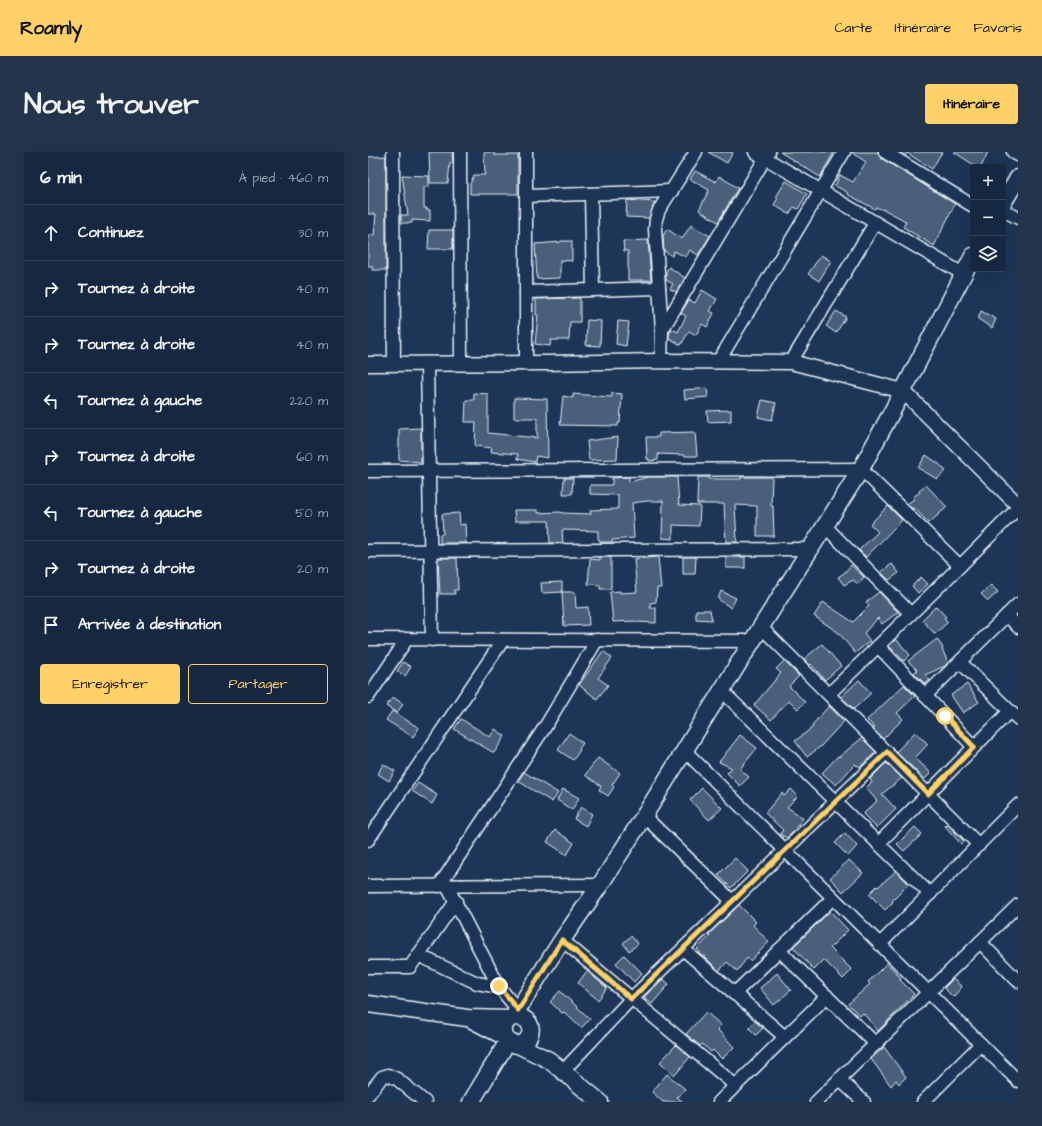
<!DOCTYPE html>
<html lang="fr">
<meta charset="utf-8">
<style>
body{margin:0;font-family:"Architects Daughter",sans-serif;background:#23344c;color:#f1f3f6}
.controls{position:absolute;right:12px;top:12px;display:grid;overflow:hidden;border-radius:4px;box-shadow:0 4px 16px #0002}
.controls button{width:36px;height:36px;display:grid;place-items:center;padding:0;border:0;border-bottom:1px solid #35445a;background:#162841;color:#f1f3f6;font:20px sans-serif}
.stop{position:absolute;width:12px;height:12px;margin:-9px;border:3px solid #ffd166;border-radius:50%;background:#fff}
.stop.end{background:#ffd166;border-color:#fff;box-shadow:0 1px 4px #0008}
.list{margin:0;padding:0;list-style:none}
h2{display:flex;justify-content:space-between;align-items:center;height:52px;margin:0;padding:0 16px;font-size:17px}
h2 small{font-size:13px;font-weight:400;color:#9ea6b1}
.list li{display:grid;grid-template-columns:26px 1fr auto;gap:12px;align-items:center;box-sizing:border-box;height:56px;padding:0 16px;border-top:1px solid #35445a}
.list b{display:block;font-size:15px;white-space:nowrap}
.list em{font-size:13px;font-style:normal;color:#9ea6b1}
.actions{display:flex;gap:8px;padding:12px 16px}
.actions a{flex:1;padding:9px 0;border:1px solid #ffd166;border-radius:4px;text-align:center;font-size:14px;color:#ffd166}
.actions .main{background:#ffd166;color:#111}
.icon{flex:none;width:22px;height:22px;fill:none;stroke:currentColor;stroke-width:2;stroke-linecap:round;stroke-linejoin:round}
.map{position:relative;flex:none;width:650px;height:950px;overflow:hidden;border-radius:4px}
header{display:flex;align-items:center;gap:24px;box-sizing:border-box;height:56px;padding:0 20px;background:#ffd166;color:#111}
header strong{font-size:19px}
nav{display:flex;gap:22px;margin-inline-start:auto;font-size:14px}
.intro{display:flex;align-items:center;justify-content:space-between;box-sizing:border-box;height:96px;padding:0 24px}
h1{margin:0;font-size:28px}
.button{padding:10px 18px;border-radius:4px;background:#ffd166;color:#111;font-size:14px;font-weight:700}
main{display:flex;gap:24px;padding:0 24px}
aside{flex:1;background:#162841;border-radius:4px;box-shadow:0 4px 16px #0002}
.map>svg:first-child{display:block}
.building{fill:#495e7a;stroke:#e8f1f8}
.lines{fill:none;stroke-linecap:round;stroke-linejoin:round}
.minor-casing{stroke:#e8f1f8;stroke-width:15}
.tertiary-casing{stroke:#e8f1f8;stroke-width:17}
.secondary-casing{stroke:#e8f1f8;stroke-width:19}
.minor{stroke:#1d3557;stroke-width:12}
.tertiary{stroke:#1d3557;stroke-width:14}
.secondary{stroke:#1d3557;stroke-width:16}
.route{stroke:#ffd166;stroke-width:5}
</style>
<header>
<strong>Roamly</strong>
<nav><a>Carte</a><a>Itinéraire</a><a>Favoris</a></nav>
</header>
<div class="intro"><h1>Nous trouver</h1><a class="button">Itinéraire</a></div>
<main>
<aside>
<h2>6 min<small>À pied · 460 m</small></h2>
<ul class="list">
<li><svg class="icon" aria-label="ahead" viewBox="0 0 24 24"><path d="M12 20V5M6 11l6-6 6 6"/></svg><div><b>Continuez</b></div><em>30 m</em></li>
<li><svg class="icon" aria-label="right" viewBox="0 0 24 24"><path d="M7 20v-9h11M14 6l5 5-5 5"/></svg><div><b>Tournez à droite</b></div><em>40 m</em></li>
<li><svg class="icon" aria-label="right" viewBox="0 0 24 24"><path d="M7 20v-9h11M14 6l5 5-5 5"/></svg><div><b>Tournez à droite</b></div><em>40 m</em></li>
<li><svg class="icon" aria-label="left" viewBox="0 0 24 24"><path d="M17 20v-9H6M10 6l-5 5 5 5"/></svg><div><b>Tournez à gauche</b></div><em>220 m</em></li>
<li><svg class="icon" aria-label="right" viewBox="0 0 24 24"><path d="M7 20v-9h11M14 6l5 5-5 5"/></svg><div><b>Tournez à droite</b></div><em>60 m</em></li>
<li><svg class="icon" aria-label="left" viewBox="0 0 24 24"><path d="M17 20v-9H6M10 6l-5 5 5 5"/></svg><div><b>Tournez à gauche</b></div><em>50 m</em></li>
<li><svg class="icon" aria-label="right" viewBox="0 0 24 24"><path d="M7 20v-9h11M14 6l5 5-5 5"/></svg><div><b>Tournez à droite</b></div><em>20 m</em></li>
<li><svg class="icon" aria-label="arrive" viewBox="0 0 24 24"><path d="M6 21V4h12l-3 4 3 4H6"/></svg><div><b>Arrivée à destination</b></div></li>
</ul>
<div class="actions"><a class="main">Enregistrer</a><a>Partager</a></div>
</aside>
<div class="map">
<svg width="650" height="950" viewBox="0 0 650 950">
<rect width="100%" height="100%" fill="#1d3557"/>
<filter id="ink" filterUnits="userSpaceOnUse"><feTurbulence type="fractalNoise" baseFrequency=".025" numOctaves="2"/><feDisplacementMap in="SourceGraphic" scale="8" xChannelSelector="R" yChannelSelector="G"/><feConvolveMatrix kernelMatrix="1 2 1 2 8 2 1 2 1" color-interpolation-filters="sRGB"/></filter>
<g filter="url(#ink)">
<g class="building">
<polygon points="61,0 84,0 85,11 82,11 80,31 62,31"/>
<polygon points="116,0 126,0 126,3 150,3 150,42 102,42 102,32 106,23 117,23"/>
<polygon points="340,0 365,0 359,11"/>
<polygon points="412,0 466,0 452,25"/>
<polygon points="483,0 510,0 513,6 587,52 566,94 535,75 538,70 534,67 515,57 515,58 508,55 507,57 479,42 479,40 467,34 472,23 485,30 498,10"/>
<polygon points="531,0 574,0 564,17 539,1 537,4"/>
<polygon points="586,0 620,0 613,15 609,15"/>
<polygon points="18,4 18,118 4,118 4,114 0,114 0,83 6,83 8,62 0,62 0,5"/>
<polygon points="327,19 348,30 351,24 370,36 350,70 331,58 341,38 322,27"/>
<polygon points="34,23 61,24 61,35 56,35 56,56 59,56 58,58 62,58 62,69 44,68 44,71 33,71 33,63 40,63"/>
<polygon points="418,29 439,42 430,57 426,55 421,62 406,53 410,46 408,45"/>
<polygon points="259,48 287,50 281,66 258,65"/>
<polygon points="323,73 342,84 330,103 322,98 318,105 306,99 304,104 296,99 295,84 299,77 314,87"/>
<polygon points="61,78 85,78 85,97 60,97"/>
<polygon points="280,88 283,128 260,128 260,99 256,99 255,89"/>
<polygon points="193,89 204,89 204,109 192,108 192,126 169,127 167,92 193,90"/>
<polygon points="453,103 463,109 451,129 440,122"/>
<polygon points="301,115 317,126 308,140 302,137 305,132 298,128 298,120"/>
<polygon points="334,138 349,147 342,159 346,161 339,175 334,172 328,183 321,179 313,193 301,186 301,182 304,177 310,180 318,164 313,161 321,148 327,151"/>
<polygon points="212,146 212,170 202,170 201,188 183,188 182,194 167,192 170,163 168,163 168,147"/>
<polygon points="468,159 478,165 468,181 458,174"/>
<polygon points="613,159 628,167 624,176 610,167"/>
<polygon points="219,168 233,169 232,194 218,193"/>
<polygon points="250,169 261,170 258,194 248,192"/>
<polygon points="339,236 340,245 317,247 316,238"/>
<polygon points="106,241 120,242 120,281 169,286 169,266 146,266 146,246 179,247 180,306 168,304 167,310 149,307 150,302 123,300 124,296 107,294 108,270 97,270 98,248 106,248"/>
<polygon points="244,241 254,242 252,271 250,271 250,274 192,273 195,244 205,246 205,242 244,245"/>
<polygon points="394,248 408,251 404,268 390,265"/>
<polygon points="363,258 363,269 340,270 339,259"/>
<polygon points="53,276 53,310 31,308 31,277"/>
<polygon points="327,280 329,304 317,304 317,303 290,302 290,308 281,309 281,307 279,307 278,285 291,285 291,281"/>
<polygon points="250,285 249,307 221,308 219,289"/>
<polygon points="558,303 571,312 578,319 569,327 550,316"/>
<polygon points="261,325 261,330 280,325 309,325 311,353 332,354 331,374 305,373 305,387 294,386 295,349 279,349 264,351 266,386 244,388 244,390 232,390 232,388 230,387 230,379 194,378 195,391 182,391 181,369 147,369 146,358 170,358 170,361 193,360 194,361 223,362 222,358 250,357 250,343 222,342 222,333 244,333 244,326"/>
<polygon points="330,325 340,325 340,327 373,327 373,325 404,325 403,354 405,354 406,384 389,384 389,354 367,353 369,390 358,390 356,352 329,352"/>
<polygon points="196,326 205,326 204,342 195,342"/>
<polygon points="558,333 579,355 561,371 546,356 545,357 539,352 546,347 545,345 552,340 551,338"/>
<polygon points="520,354 534,368 498,405 491,398 510,380 502,372"/>
<polygon points="91,361 92,373 97,372 98,391 72,391 72,382 75,382 74,362"/>
<polygon points="232,405 243,405 243,437 232,437 232,433 220,432 222,407 232,408"/>
<polygon points="290,405 293,436 289,436 288,450 282,451 282,456 288,456 288,471 268,470 268,469 245,470 242,440 252,439 252,441 269,440 266,407"/>
<polygon points="315,405 328,405 327,422 315,422"/>
<rect x="358" y="405" width="19" height="11"/>
<polygon points="70,406 89,406 90,438 86,438 87,442 72,442"/>
<polygon points="524,412 531,421 521,428 513,420"/>
<polygon points="483,413 496,425 490,432 485,428 476,433 470,425 476,421"/>
<polygon points="553,425 560,432 550,441 544,434"/>
<polygon points="194,430 194,440 174,441 173,431"/>
<polygon points="623,433 630,440 620,449 613,442"/>
<polygon points="353,439 368,446 363,456 350,447"/>
<polygon points="194,440 207,440 208,456 220,455 221,473 196,474"/>
<polygon points="511,440 530,460 514,472 510,466 496,481 502,489 487,501 471,481 446,464 455,450 485,470 501,454 498,450"/>
<polygon points="568,454 578,465 576,466 580,470 567,482 554,468"/>
<polygon points="328,458 342,458 344,468 328,467"/>
<polygon points="528,487 542,503 536,509 521,494"/>
<polygon points="569,487 575,496 574,497 580,510 577,514 557,523 562,528 557,532 546,521 549,518 540,509"/>
<polygon points="454,492 473,514 457,528 443,512 442,513 436,507"/>
<polygon points="235,499 244,506 230,526 240,533 229,547 211,533"/>
<polygon points="416,509 431,524 421,534 437,550 430,557 421,548 403,568 386,553 413,521 408,517"/>
<polygon points="35,510 43,515 37,524 29,519"/>
<polygon points="491,528 503,541 486,557 473,545"/>
<polygon points="599,532 611,550 595,561 583,543"/>
<polygon points="536,533 547,544 529,561 535,567 515,587 505,577 507,576 499,568"/>
<polygon points="25,545 35,552 29,561 18,554"/>
<polygon points="461,554 476,569 453,594 439,605 427,589 445,575 444,573"/>
<polygon points="24,559 51,576 45,585 18,568"/>
<polygon points="93,567 122,585 127,577 137,584 126,601 86,577"/>
<polygon points="547,580 560,592 547,606 563,621 557,627 528,600"/>
<polygon points="201,581 215,591 211,597 212,598 205,608 190,598"/>
<polygon points="372,583 389,596 372,617 381,625 372,634 359,621 364,616 351,610"/>
<polygon points="494,586 508,600 492,615 490,613 489,614 487,612 468,633 454,621 470,604 471,605"/>
<polygon points="230,606 252,621 244,633 246,635 240,644 231,638 233,634 217,623"/>
<polygon points="518,611 534,626 514,642 528,657 509,676 495,662 509,649 498,636 504,630 502,627"/>
<polygon points="15,612 27,619 21,629 10,622"/>
<polygon points="156,620 190,641 184,650 150,629"/>
<polygon points="50,631 69,643 64,652 44,639"/>
<polygon points="334,636 354,656 341,668 322,648"/>
<polygon points="195,637 211,646 204,658 189,648"/>
<polygon points="423,637 430,644 419,655 435,666 424,681 419,686 412,682 415,678 397,661 414,641 416,644"/>
<polygon points="213,655 224,662 218,674 206,667"/>
<polygon points="579,672 596,689 593,692 577,674"/>
<polygon points="547,675 554,682 536,699 529,692"/>
<polygon points="187,678 206,691 199,703 179,690"/>
<polygon points="477,681 489,694 480,704 467,691"/>
<polygon points="367,706 380,719 363,736 350,723"/>
<polygon points="481,708 495,721 475,740 462,726"/>
<polygon points="528,719 541,732 524,749 525,750 517,758 501,742 509,734 510,735"/>
<polygon points="371,753 388,770 385,773 401,790 382,809 379,806 369,819 359,810 351,819 329,797 342,784 340,783"/>
<polygon points="462,759 480,778 462,796 484,818 475,827 456,808 446,818 425,795"/>
<polygon points="263,784 270,792 261,799 255,791"/>
<polygon points="256,803 274,821 266,830 248,811"/>
<polygon points="519,811 533,826 531,827 546,842 510,879 495,861 492,864 480,852 502,832 500,830"/>
<polygon points="219,819 239,836 230,848 210,831"/>
<polygon points="409,821 423,838 406,853 392,836"/>
<polygon points="295,827 301,832 284,852 276,845"/>
<polygon points="585,827 594,835 585,845 576,836"/>
<polygon points="192,839 222,867 213,876 196,860 194,861 182,850"/>
<polygon points="338,860 353,873 349,877 366,895 354,907 345,898 343,900 334,892 332,894 318,882"/>
<polygon points="387,869 395,876 388,883 381,876"/>
<polygon points="308,893 322,905 307,923 292,910"/>
<polygon points="516,895 538,925 531,932 528,928 523,934 503,907"/>
<polygon points="299,922 317,937 309,945 315,950 295,950 284,940"/>
</g>
<g class="lines">
<defs>
<g id="minor">
<polyline points="25,0 26,212"/>
<polyline points="92,0 93,212"/>
<polyline points="387,0 595,122"/>
<polyline points="517,0 605,54"/>
<polyline points="645,0 650,3"/>
<polyline points="223,42 225,138"/>
<polyline points="159,44 304,39"/>
<polyline points="635,58 650,66"/>
<polyline points="158,140 291,136"/>
<polyline points="294,178 287,77 288,67 291,58 328,0"/>
<polyline points="293,209 294,178 401,0"/>
<polyline points="350,210 476,0"/>
<polyline points="423,210 507,71"/>
<polyline points="158,211 158,0"/>
<polyline points="59,212 64,488"/>
<polyline points="0,319 493,317 592,414"/>
<polyline points="457,374 543,462"/>
<polyline points="0,399 442,397"/>
<polyline points="639,463 650,475"/>
<polyline points="393,475 611,693"/>
<polyline points="0,487 385,489"/>
<polyline points="510,494 606,595"/>
<polyline points="592,510 650,567"/>
<polyline points="354,539 562,742"/>
<polyline points="461,542 592,414 650,356"/>
<polyline points="557,544 650,452"/>
<polyline points="0,545 39,487"/>
<polyline points="317,599 650,929"/>
<polyline points="276,664 364,749"/>
<polyline points="0,688 135,488"/>
<polyline points="510,692 642,559"/>
<polyline points="0,734 232,733"/>
<polyline points="71,734 177,575 229,488"/>
<polyline points="79,734 131,835 150,858"/>
<polyline points="194,788 368,934"/>
<polyline points="612,790 650,829"/>
<polyline points="512,792 650,653"/>
<polyline points="315,797 417,885"/>
<polyline points="411,798 508,892"/>
<polyline points="50,803 109,831 131,835"/>
<polyline points="0,815 42,815 88,749"/>
<polyline points="366,842 465,746"/>
<polyline points="195,919 263,847 519,600"/>
<polyline points="471,927 496,950"/>
<polyline points="0,943 14,925 20,923 29,927 57,950"/>
<polyline points="351,950 459,844"/>
<polyline points="448,950 650,753"/>
<polyline points="555,950 613,892"/>
</g>
<polyline id="tertiary" points="0,212 177,211 293,209 423,210 535,239 650,353"/>
<g id="secondary">
<polyline points="635,51 650,26"/>
<polyline points="0,852 99,866 141,867"/>
<polyline points="145,865 194,788 232,733 276,664 393,475 493,317 535,239 605,104"/>
<path d="M104,868L137,885C157,911 179,863 145,865C137,869 134,875 137,885"/>
<polyline points="148,892 181,908 232,950"/>
<polyline points="103,950 140,889"/>
</g>
</defs>
<use href="#minor" class="minor-casing"/>
<use href="#tertiary" class="tertiary-casing"/>
<use href="#secondary" class="secondary-casing"/>
<use href="#minor" class="minor"/>
<use href="#tertiary" class="tertiary"/>
<use href="#secondary" class="secondary"/>
</g>
</g>
<g class="lines" filter="url(#ink)">
<polyline class="route" points="131,834 150,858 194,788 263,847 519,600 560,642 606,595 577,564"/>
</g>
</svg>
<div class="controls">
<button>+</button>
<button>−</button>
<button><svg class="icon" aria-label="layers" viewBox="0 0 24 24"><path d="M12 4l9 5-9 5-9-5zM3 14l9 5 9-5"/></svg></button>
</div>
<div class="stop" style="left:577px;top:564px"></div>
<div class="stop end" style="left:131px;top:834px"></div>
</div>
</main>
